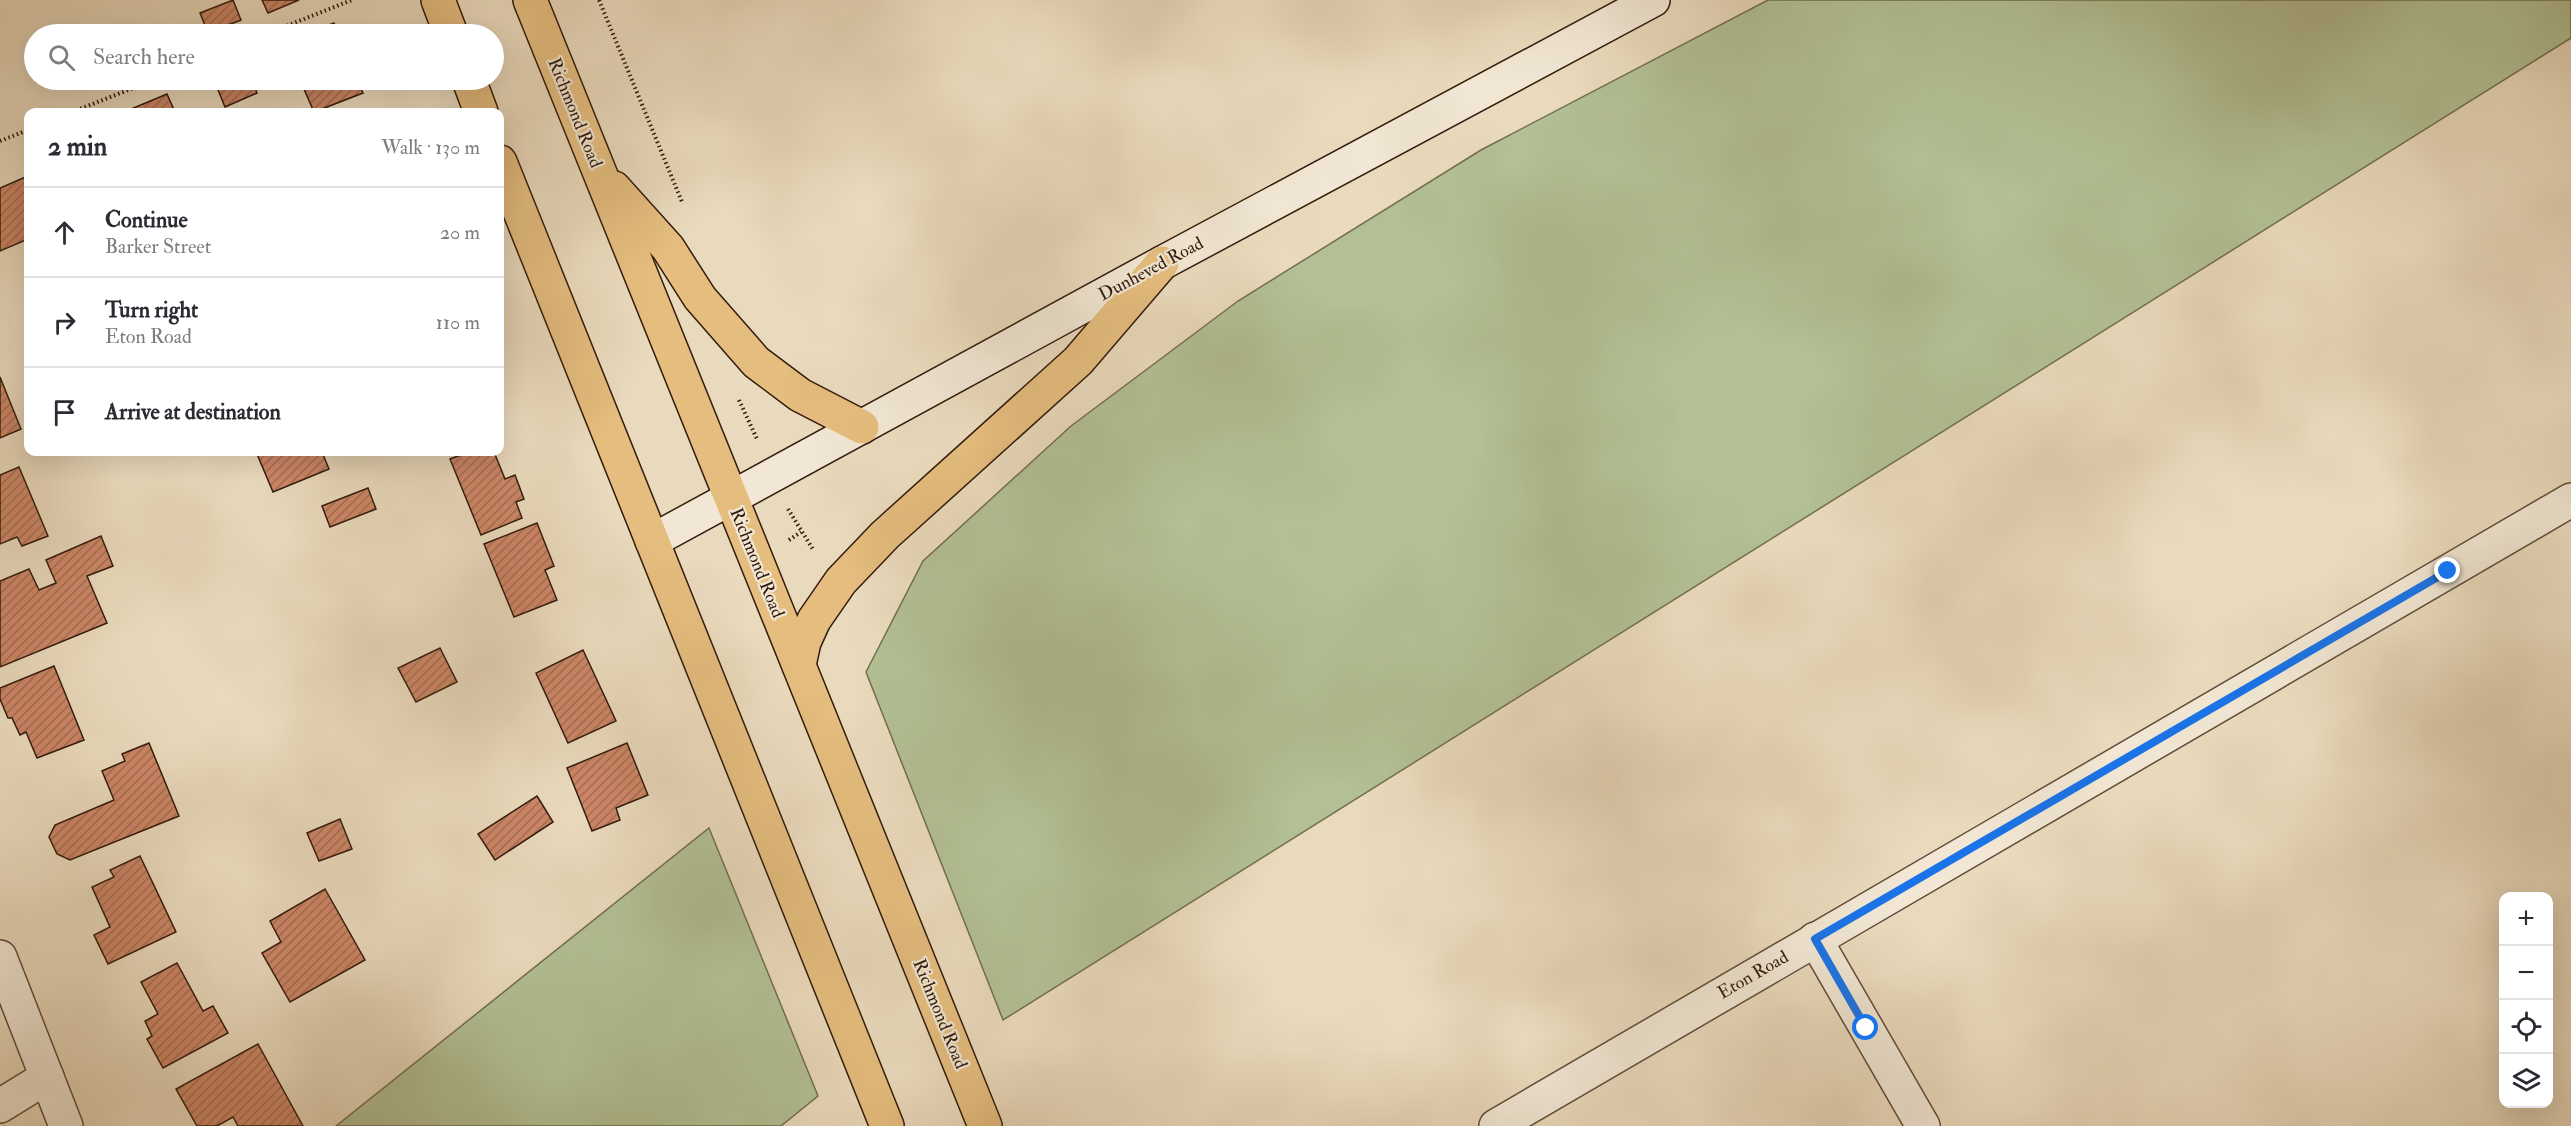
<!DOCTYPE html>
<meta charset="utf-8">
<style>
body{margin:0;font-family:"IM FELL Double Pica",serif;background:#f2f2f3;color:#2b2b33}
.controls{position:absolute;right:18px;bottom:18px;display:grid;overflow:hidden;border-radius:12px;box-shadow:0 6px 24px #0002}
.controls button{width:54px;height:54px;display:grid;place-items:center;padding:0;border:0;border-bottom:2px solid #e1e1e2;background:#fff;color:#2b2b33;font:30px sans-serif}
.stop{position:absolute;width:18px;height:18px;margin:-14px;border:4px solid #1a73e8;border-radius:50%;background:#fff}
.stop.end{background:#1a73e8;border-color:#fff;box-shadow:0 2px 6px #0008}
.list{margin:0;padding:0;list-style:none}
h2{display:flex;justify-content:space-between;align-items:center;height:78px;margin:0;padding:0 24px;font-size:26px}
h2 small{font-size:20px;font-weight:400;color:#7c7c81}
.list li{display:grid;grid-template-columns:39px 1fr auto;gap:18px;align-items:center;box-sizing:border-box;height:90px;padding:0 24px;border-top:2px solid #e1e1e2}
.list b{display:block;font-size:22px;white-space:nowrap}
.list p{margin:0;font-size:20px;white-space:nowrap;color:#7c7c81}
.list em{font-size:20px;font-style:normal;color:#7c7c81}
.icon{flex:none;width:33px;height:33px;fill:none;stroke:currentColor;stroke-width:2;stroke-linecap:round;stroke-linejoin:round}
.map{position:relative;flex:none;width:2571px;height:1126px;overflow:hidden}
.search{position:absolute;background:#fff;box-shadow:0 6px 24px #0002;left:24px;top:24px;width:480px;height:66px;display:flex;align-items:center;gap:15px;box-sizing:border-box;padding:0 21px;border-radius:33px;color:#7c7c81;font-size:22px}
.panel{position:absolute;background:#fff;box-shadow:0 6px 24px #0002;left:24px;top:108px;width:480px;height:348px;border-radius:12px}
.map>svg:first-child{display:block}
.green{fill:#b2c094;stroke:#726e50;stroke-width:1.5}
.building{fill:url(#building-hatch);stroke:#321b0c;stroke-width:1.5}
.lines{fill:none;stroke-linecap:round;stroke-linejoin:round}
.minor-casing{stroke:#604b38;stroke-width:36}
.secondary-casing{stroke:#321b0c;stroke-width:36}
.trunk-casing{stroke:#321b0c;stroke-width:36}
.path{stroke:#321b0c;stroke-width:4;stroke-dasharray:1.5 3;stroke-linecap:butt}
.minor{stroke:#f1e7d4;stroke-width:33}
.secondary{stroke:#f1e7d4;stroke-width:33}
.trunk{stroke:#e5bd7e;stroke-width:33}
.route{stroke:#1a73e8;stroke-width:8}
.labels{text-anchor:middle;dominant-baseline:central;stroke-width:4.5;stroke-linejoin:round;paint-order:stroke}
.street-label{font-size:18px;fill:#321b0c;stroke:#f1e7d4}
</style>
<div class="map">
<svg width="2571" height="1126" viewBox="0 0 2571 1126">
<defs>
<pattern id="building-hatch" width="6" height="6" patternUnits="userSpaceOnUse" patternTransform="scale(1.5)"><rect width="6" height="6" fill="#cc8667"/><path d="M-1 1l2-2M0 6l6-6M5 7l2-2" fill="none" stroke="#a66d53"/></pattern>
</defs>
<rect width="100%" height="100%" fill="#eadabd"/>
<filter id="stains"><feTurbulence type="fractalNoise" baseFrequency=".00333" numOctaves="4"/><feColorMatrix values="0 0 0 0 .2 0 0 0 0 .09 0 0 0 0 .02 0 0 0 .5 -.17"/></filter>
<radialGradient id="worn" r=".72"><stop offset=".6" stop-color="#630" stop-opacity="0"/><stop offset="1" stop-color="#630" stop-opacity=".3"/></radialGradient>
<g class="green">
<polygon points="1768,0 2571,0 2571,38 1003,1020 866,672 923,561 1071,426 1238,301 1481,150"/>
<polygon points="709,828 818,1096 781,1126 336,1126"/>
</g>
<g class="building">
<polygon points="233,0 241,20 208,33 200,13"/>
<polygon points="262,0 299,0 268,13"/>
<polygon points="334,23 339,34 306,34"/>
<polygon points="214,80 252,80 257,93 225,107"/>
<polygon points="300,80 357,80 363,93 314,112"/>
<polygon points="167,94 175,112 124,112"/>
<polygon points="28,176 28,239 0,251 0,188"/>
<polygon points="0,377 21,429 0,438"/>
<polygon points="264,452 322,452 329,469 273,492 257,454"/>
<polygon points="469,452 494,452 505,479 515,475 524,499 516,502 522,518 481,535 450,459"/>
<polygon points="19,467 48,536 22,546 17,537 0,544 0,475"/>
<polygon points="368,488 376,509 330,527 322,506"/>
<polygon points="537,523 554,566 545,570 557,600 514,617 484,544"/>
<polygon points="101,536 113,566 87,576 107,623 0,667 0,581 29,569 39,590 56,583 46,560"/>
<polygon points="440,648 457,682 416,702 398,668"/>
<polygon points="583,650 616,721 568,743 536,673"/>
<polygon points="54,666 84,740 37,758 26,732 20,735 12,718 8,718 0,699 0,688"/>
<polygon points="149,743 179,816 70,860 57,854 49,837 55,825 114,800 102,771 125,761 122,754"/>
<polygon points="627,743 648,795 616,808 620,820 592,831 567,768"/>
<polygon points="537,796 553,822 495,860 478,834"/>
<polygon points="340,819 352,849 319,861 307,833"/>
<polygon points="140,856 176,932 108,964 94,935 110,927 92,887 114,877 110,870"/>
<polygon points="325,889 365,960 290,1002 262,953 281,942 270,921"/>
<polygon points="177,963 203,1011 213,1006 228,1033 163,1068 147,1039 152,1036 145,1021 158,1014 141,982"/>
<polygon points="258,1044 303,1126 238,1126 233,1117 217,1126 197,1126 176,1089"/>
</g>
<g class="lines">
<defs>
<g id="minor">
<polyline points="1815,939 1923,1126"/>
<polyline points="0,957 66,1126"/>
<polyline points="0,1106 47,1077"/>
<polyline points="1496,1126 2571,500"/>
</g>
<polyline id="secondary" points="652,541 1162,263 1653,0"/>
<g id="trunk">
<polyline points="438,0 451,34"/>
<path d="M530,0C681,376 834,750 985,1126"/>
<polyline points="469,80 481,112"/>
<polyline points="500,162 887,1126"/>
<polyline points="614,188 668,248 700,298 756,362 800,395 862,427"/>
<polyline points="799,665 804,642 814,620 841,581 885,535 1078,361 1162,263"/>
</g>
</defs>
<use href="#minor" class="minor-casing"/>
<use href="#secondary" class="secondary-casing"/>
<use href="#trunk" class="trunk-casing"/>
<g class="path">
<polyline points="599,0 682,202"/>
<polyline points="266,34 352,0"/>
<polyline points="72,112 154,80"/>
<polyline points="0,141 28,130"/>
<polyline points="739,400 757,439"/>
<polyline points="788,509 814,551"/>
<polyline points="789,540 801,532"/>
</g>
<use href="#minor" class="minor"/>
<use href="#secondary" class="secondary"/>
<use href="#trunk" class="trunk"/>
</g>
<g class="lines">
<polyline class="route" points="1866,1028 1815,939 2448,571"/>
</g>
<g class="labels">
<g class="street-label">
<text transform="translate(575 113) rotate(68)">Richmond Road</text>
<text transform="translate(1151 269) rotate(-28)">Dunheved Road</text>
<text transform="translate(757 563) rotate(68)">Richmond Road</text>
<text transform="translate(1753 975) rotate(-30)">Eton Road</text>
<text transform="translate(940 1014) rotate(68)">Richmond Road</text>
</g>
</g>
<rect width="100%" height="100%" filter="url(#stains)"/>
<rect width="100%" height="100%" fill="url(#worn)"/>
</svg>
<div class="controls">
<button>+</button>
<button>−</button>
<button><svg class="icon" aria-label="locate" viewBox="0 0 24 24"><circle cx="12" cy="12" r="6"/><path d="M12 2v4M12 18v4M2 12h4M18 12h4"/></svg></button>
<button><svg class="icon" aria-label="layers" viewBox="0 0 24 24"><path d="M12 4l9 5-9 5-9-5zM3 14l9 5 9-5"/></svg></button>
</div>
<div class="stop" style="left:1866px;top:1028px"></div>
<div class="stop end" style="left:2448px;top:571px"></div>
<div class="search"><svg class="icon" aria-label="search" viewBox="0 0 24 24"><circle cx="10" cy="10" r="6"/><path d="M15 15l6 6"/></svg>Search here</div>
<section class="panel">
<h2>2 min<small>Walk · 130 m</small></h2>
<ul class="list">
<li><svg class="icon" aria-label="ahead" viewBox="0 0 24 24"><path d="M12 20V5M6 11l6-6 6 6"/></svg><div><b>Continue</b><p>Barker Street</p></div><em>20 m</em></li>
<li><svg class="icon" aria-label="right" viewBox="0 0 24 24"><path d="M7 20v-9h11M14 6l5 5-5 5"/></svg><div><b>Turn right</b><p>Eton Road</p></div><em>110 m</em></li>
<li><svg class="icon" aria-label="arrive" viewBox="0 0 24 24"><path d="M6 21V4h12l-3 4 3 4H6"/></svg><div><b>Arrive at destination</b></div></li>
</ul>
</section>
</div>
